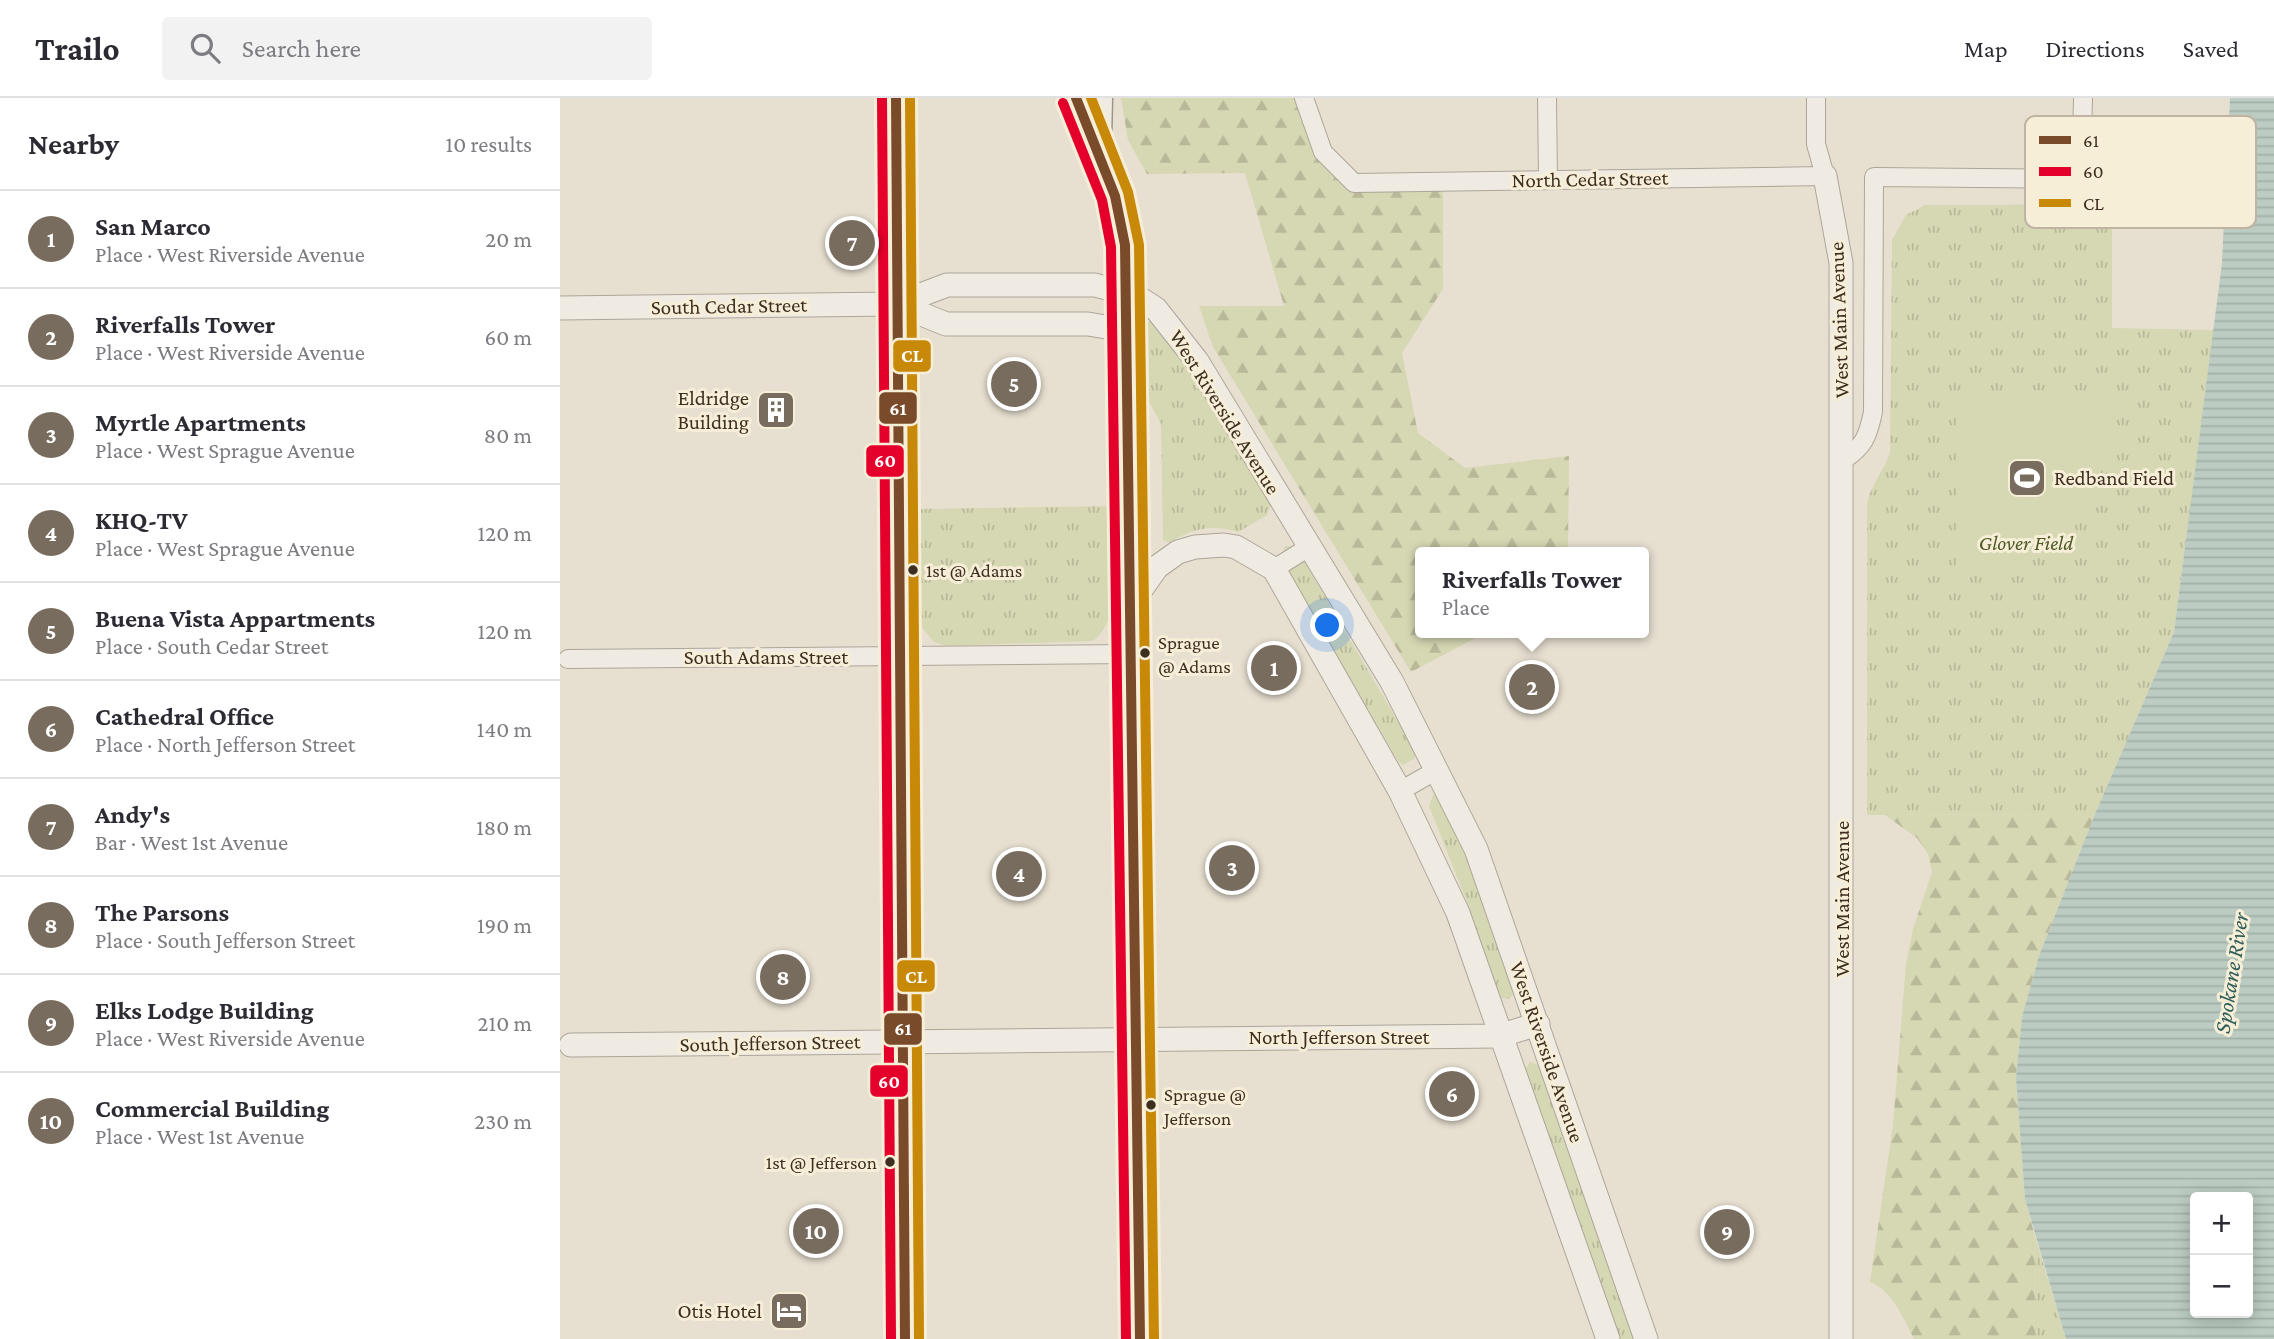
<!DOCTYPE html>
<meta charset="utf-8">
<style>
body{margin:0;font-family:"Crimson Pro",serif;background:#f2f2f3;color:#2b2b33}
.controls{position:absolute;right:21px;bottom:21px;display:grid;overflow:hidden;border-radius:7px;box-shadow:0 4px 18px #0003}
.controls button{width:63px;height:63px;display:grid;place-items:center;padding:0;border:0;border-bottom:2px solid #e1e1e2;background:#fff;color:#2b2b33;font:35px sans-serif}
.you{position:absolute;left:768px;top:528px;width:24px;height:24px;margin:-18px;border:5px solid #fff;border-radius:50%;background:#1a73e8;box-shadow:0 0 0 10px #1a73e833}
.badge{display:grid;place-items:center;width:46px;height:46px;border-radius:50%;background:#786c5e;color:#fff;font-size:23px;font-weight:700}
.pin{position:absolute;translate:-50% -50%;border:4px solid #fff;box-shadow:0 2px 7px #0006}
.popup{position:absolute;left:855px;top:449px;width:234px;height:91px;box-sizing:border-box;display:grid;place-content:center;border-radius:7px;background:#fff;filter:drop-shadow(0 2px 5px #0005);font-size:23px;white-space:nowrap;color:#7c7c81}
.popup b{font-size:26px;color:#2b2b33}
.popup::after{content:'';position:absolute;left:50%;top:100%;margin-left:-14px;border:14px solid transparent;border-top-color:#fff}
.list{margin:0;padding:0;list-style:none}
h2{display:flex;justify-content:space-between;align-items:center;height:91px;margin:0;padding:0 28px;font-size:30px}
h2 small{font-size:23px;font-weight:400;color:#7c7c81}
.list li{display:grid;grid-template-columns:46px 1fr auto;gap:21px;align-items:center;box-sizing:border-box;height:98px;padding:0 28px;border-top:2px solid #e1e1e2}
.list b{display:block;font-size:26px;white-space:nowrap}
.list p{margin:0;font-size:23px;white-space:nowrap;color:#7c7c81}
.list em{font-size:23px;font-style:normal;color:#7c7c81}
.icon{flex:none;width:38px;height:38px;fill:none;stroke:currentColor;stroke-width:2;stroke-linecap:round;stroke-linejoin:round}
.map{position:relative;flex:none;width:1714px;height:1241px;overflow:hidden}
header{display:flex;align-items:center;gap:42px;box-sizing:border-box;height:98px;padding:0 35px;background:#fff;border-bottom:2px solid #e1e1e2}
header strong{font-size:33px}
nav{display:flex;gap:38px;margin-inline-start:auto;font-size:24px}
.search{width:490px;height:63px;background:#f2f2f3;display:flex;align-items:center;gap:18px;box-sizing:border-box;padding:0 24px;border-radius:7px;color:#7c7c81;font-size:26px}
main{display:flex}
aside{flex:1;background:#fff}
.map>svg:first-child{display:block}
.forest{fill:url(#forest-firs)}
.park{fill:url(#park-tufts)}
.pitch{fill:#d6d7b3}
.water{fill:url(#water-rules);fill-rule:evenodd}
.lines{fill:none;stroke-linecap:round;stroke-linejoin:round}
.minor-casing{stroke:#ada599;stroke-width:20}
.tertiary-casing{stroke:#ada599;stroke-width:25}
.secondary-casing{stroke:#9c958a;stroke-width:29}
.minor{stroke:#efebe3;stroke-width:18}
.tertiary{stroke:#efebe3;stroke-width:23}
.secondary{stroke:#efebe3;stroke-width:26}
.bus-1-casing{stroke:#f7eed8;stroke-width:16}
.bus-2-casing{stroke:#f7eed8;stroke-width:16}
.bus-3-casing{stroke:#f7eed8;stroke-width:16}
.bus-1{stroke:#7a4b2a;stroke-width:10}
.bus-2{stroke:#e4002b;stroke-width:10}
.bus-3{stroke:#c88808;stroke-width:10}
.bus-dot{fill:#3d2e20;stroke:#f7eed8;stroke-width:2.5}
.labels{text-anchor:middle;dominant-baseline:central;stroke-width:6;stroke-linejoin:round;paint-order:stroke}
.bus-label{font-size:19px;fill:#3d2e20;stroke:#f7eed8;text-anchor:start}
.street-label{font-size:21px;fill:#3d2e20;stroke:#f7eed8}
.poi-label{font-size:21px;fill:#3d2e20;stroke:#f7eed8;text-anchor:end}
.park-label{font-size:21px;font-style:italic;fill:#4d5a26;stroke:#f7eed8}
.water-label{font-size:23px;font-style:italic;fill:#2f5d5a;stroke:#f7eed8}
.key{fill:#f7eed8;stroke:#bfb4a1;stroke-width:2}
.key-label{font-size:19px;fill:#3d2e20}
.line-badge{stroke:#f7eed8;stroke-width:2.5}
.badge-label{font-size:19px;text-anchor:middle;font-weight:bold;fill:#fff}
</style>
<header>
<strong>Trailo</strong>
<div class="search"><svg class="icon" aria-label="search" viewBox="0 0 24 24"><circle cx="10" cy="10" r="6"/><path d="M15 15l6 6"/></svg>Search here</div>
<nav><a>Map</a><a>Directions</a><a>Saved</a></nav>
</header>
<main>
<aside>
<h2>Nearby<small>10 results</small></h2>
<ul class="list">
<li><span class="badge">1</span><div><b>San Marco</b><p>Place · West Riverside Avenue</p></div><em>20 m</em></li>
<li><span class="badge">2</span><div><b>Riverfalls Tower</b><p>Place · West Riverside Avenue</p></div><em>60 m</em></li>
<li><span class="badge">3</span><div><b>Myrtle Apartments</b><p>Place · West Sprague Avenue</p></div><em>80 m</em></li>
<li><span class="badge">4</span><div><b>KHQ-TV</b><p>Place · West Sprague Avenue</p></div><em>120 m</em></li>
<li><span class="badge">5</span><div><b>Buena Vista Appartments</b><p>Place · South Cedar Street</p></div><em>120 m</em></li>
<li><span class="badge">6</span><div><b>Cathedral Office</b><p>Place · North Jefferson Street</p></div><em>140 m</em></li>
<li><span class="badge">7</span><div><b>Andy's</b><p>Bar · West 1st Avenue</p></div><em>180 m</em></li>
<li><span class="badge">8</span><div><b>The Parsons</b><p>Place · South Jefferson Street</p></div><em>190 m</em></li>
<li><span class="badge">9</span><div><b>Elks Lodge Building</b><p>Place · West Riverside Avenue</p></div><em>210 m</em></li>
<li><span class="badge">10</span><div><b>Commercial Building</b><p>Place · West 1st Avenue</p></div><em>230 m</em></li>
</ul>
</aside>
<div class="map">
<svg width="1714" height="1241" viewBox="0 0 1714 1241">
<defs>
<pattern id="forest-firs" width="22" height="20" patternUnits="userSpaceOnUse" patternTransform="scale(1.75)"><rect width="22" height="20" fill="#d6d7b3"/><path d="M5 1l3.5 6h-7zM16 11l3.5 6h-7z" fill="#b9b99a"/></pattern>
<pattern id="park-tufts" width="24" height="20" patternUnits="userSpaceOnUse" patternTransform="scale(1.75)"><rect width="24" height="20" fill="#d6d7b3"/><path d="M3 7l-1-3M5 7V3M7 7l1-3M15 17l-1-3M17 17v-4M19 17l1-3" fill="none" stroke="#b9b99a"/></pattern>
<pattern id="water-rules" width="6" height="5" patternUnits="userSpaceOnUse" patternTransform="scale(1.75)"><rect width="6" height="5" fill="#bcccc2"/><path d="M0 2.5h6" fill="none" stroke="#a2b0a6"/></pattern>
</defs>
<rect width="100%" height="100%" fill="#e7e0d1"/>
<g class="forest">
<polygon points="561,0 736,0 754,57 790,89 815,93 883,93 883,191 842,255 858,335 905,370 1009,358 1008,454 860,454 860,535 925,535 851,574 653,249 639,208 724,208 685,75 587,76 568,42"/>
<path d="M1535,716L1479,858L1462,919L1456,980L1465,1101L1474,1135L1475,1241H1354C1344,1221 1332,1192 1310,1184L1333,1027L1346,866L1353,831L1372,774L1368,756L1357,740L1325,717Z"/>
</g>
<g class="park">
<path d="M1552,106V230L1654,232L1614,534L1535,716L1307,717V407C1310,387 1324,373 1330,354L1332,142L1346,117L1365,107Z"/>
<path d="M588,224H593L614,246L711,405L707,417L678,434C653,426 631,430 610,445L603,442L601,326L589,304Z"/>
<path d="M552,408L556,417C556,453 564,520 533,543L387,548L374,544L359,526L357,411Z"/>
<polygon points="725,448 736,449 855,653 855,660 843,667 838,663 720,461"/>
<polygon points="873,697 880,697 909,753 956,888 954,896 948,901 941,900 936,893 909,809 869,708"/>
<polygon points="970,964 983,969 1078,1241 1056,1241 963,976"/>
<polygon points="1474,1135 1506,1241 1475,1241"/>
</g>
<path class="pitch" d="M1556,300C1555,316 1554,333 1550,348C1531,417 1468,472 1396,478V302Z"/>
<path class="water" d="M1670,0H1714V1241H1506L1465,1101L1456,980L1462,919L1479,858L1535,716L1614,534L1662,165ZM1635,1099H1688V1215H1635Z"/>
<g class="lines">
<defs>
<g id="minor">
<polyline points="744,0 763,54 794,85 1265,78 1256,46 1256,0"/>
<polyline points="987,0 988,81"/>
<path d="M1283,362C1304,349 1308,338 1313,314L1314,79L1521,81L1523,0"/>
<polyline points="714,471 749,449"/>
<polyline points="8,561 572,556"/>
<polyline points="840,693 877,672"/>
</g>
<g id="tertiary">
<polyline points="1265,78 1281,165 1281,1241"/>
<polyline points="337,206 386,226 528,226 564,232"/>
<polyline points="0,210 337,206 387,187 535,187 576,198 596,211 637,263 832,584 916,751 1086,1241"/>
<polyline points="570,514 580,493 597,469 618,454 635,449 664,447 676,449 714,471 840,693 898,815 1048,1241"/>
<polyline points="577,941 580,1241"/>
<polyline points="11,947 939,938 978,926"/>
</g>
<g id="secondary">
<polyline points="336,0 345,1241"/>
<polyline points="516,0 555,98 565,147 577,941"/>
<polyline points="538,42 539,0"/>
</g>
</defs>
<use href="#minor" class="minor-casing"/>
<use href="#tertiary" class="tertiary-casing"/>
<use href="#secondary" class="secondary-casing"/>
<use href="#minor" class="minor"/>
<use href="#tertiary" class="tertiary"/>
<use href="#secondary" class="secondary"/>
<defs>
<g id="bus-1">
<polyline points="336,0 345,1241"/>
<polyline points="516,0 555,98 565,147 580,1241"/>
</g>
<g id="bus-2">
<polyline points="322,0 331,1241"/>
<polyline points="503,5 542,102 551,149 566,1241"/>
</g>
<g id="bus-3">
<polyline points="350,0 359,1241"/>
<polyline points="531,0 568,94 579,147 594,1241"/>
</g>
</defs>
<use href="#bus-1" class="bus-1-casing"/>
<use href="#bus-2" class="bus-2-casing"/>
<use href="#bus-3" class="bus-3-casing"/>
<use href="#bus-1" class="bus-1"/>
<use href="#bus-2" class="bus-2"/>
<use href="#bus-3" class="bus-3"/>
</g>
<defs>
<symbol id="building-square" viewBox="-11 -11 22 22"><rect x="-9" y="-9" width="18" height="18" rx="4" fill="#786c5e" stroke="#f7eed8"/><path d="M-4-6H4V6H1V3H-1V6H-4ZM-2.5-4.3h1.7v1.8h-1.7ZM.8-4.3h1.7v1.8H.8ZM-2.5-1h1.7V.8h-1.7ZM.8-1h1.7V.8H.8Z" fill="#fff"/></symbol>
<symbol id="stadium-square" viewBox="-11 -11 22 22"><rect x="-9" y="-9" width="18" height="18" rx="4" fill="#786c5e" stroke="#f7eed8"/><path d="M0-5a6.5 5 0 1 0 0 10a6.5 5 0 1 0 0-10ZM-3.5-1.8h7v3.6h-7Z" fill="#fff"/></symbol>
<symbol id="hotel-square" viewBox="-11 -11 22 22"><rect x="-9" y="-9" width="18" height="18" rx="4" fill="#786c5e" stroke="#f7eed8"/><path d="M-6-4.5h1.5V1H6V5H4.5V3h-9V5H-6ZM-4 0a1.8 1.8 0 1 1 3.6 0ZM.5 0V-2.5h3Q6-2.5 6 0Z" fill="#fff"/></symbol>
</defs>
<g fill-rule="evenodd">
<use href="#building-square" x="194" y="290" width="44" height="44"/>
<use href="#stadium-square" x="1445" y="358" width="44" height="44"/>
<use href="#hotel-square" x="207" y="1191" width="44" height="44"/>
</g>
<g class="bus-dot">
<circle cx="353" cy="472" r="6"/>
<circle cx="585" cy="555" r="6"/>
<circle cx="591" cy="1007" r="6"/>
<circle cx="330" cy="1064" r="6"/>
</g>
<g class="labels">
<g class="bus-label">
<text x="366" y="472">1st @ Adams</text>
<text x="598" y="544">Sprague<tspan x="598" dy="24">@ Adams</tspan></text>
<text x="604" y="996">Sprague @<tspan x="604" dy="24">Jefferson</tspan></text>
<text x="317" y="1064" text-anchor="end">1st @ Jefferson</text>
</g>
<g class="street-label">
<text transform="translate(1030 81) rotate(-1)">North Cedar Street</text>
<text transform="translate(169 208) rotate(-1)">South Cedar Street</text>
<text transform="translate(1279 222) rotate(-92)">West Main Avenue</text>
<text transform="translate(665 314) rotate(58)">West Riverside Avenue</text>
<text x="206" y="559">South Adams Street</text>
<text transform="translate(1282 801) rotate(-90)">West Main Avenue</text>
<text x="779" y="939">North Jefferson Street</text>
<text transform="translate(210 945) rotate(-1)">South Jefferson Street</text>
<text transform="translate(987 954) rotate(71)">West Riverside Avenue</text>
</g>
<g class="poi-label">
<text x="189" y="300">Eldridge<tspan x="189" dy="24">Building</tspan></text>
<text x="1494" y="380" text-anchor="start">Redband Field</text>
<text x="202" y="1213">Otis Hotel</text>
</g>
<g class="park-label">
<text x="1466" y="445">Glover Field</text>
</g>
<g class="water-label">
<text transform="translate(1671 875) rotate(-81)">Spokane River</text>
</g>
</g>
<rect x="1465" y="18" width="231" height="112" rx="10" class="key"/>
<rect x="1479" y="38" width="32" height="8" fill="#7a4b2a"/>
<rect x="1479" y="69" width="32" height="9" fill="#e4002b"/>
<rect x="1479" y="101" width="32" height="8" fill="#c88808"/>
<g class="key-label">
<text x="1523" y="49">61</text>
<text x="1523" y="80">60</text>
<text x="1523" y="112">CL</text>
</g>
<g class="line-badge">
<rect x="332" y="241" width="40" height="34" rx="7" fill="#c88808"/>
<rect x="318" y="293" width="40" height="34" rx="7" fill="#7a4b2a"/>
<rect x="305" y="346" width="40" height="34" rx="7" fill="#e4002b"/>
<rect x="336" y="861" width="40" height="34" rx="7" fill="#c88808"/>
<rect x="323" y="914" width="40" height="34" rx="7" fill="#7a4b2a"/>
<rect x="309" y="966" width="40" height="34" rx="7" fill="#e4002b"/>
</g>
<g class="badge-label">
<text x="352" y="264">CL</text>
<text x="338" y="317">61</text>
<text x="325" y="369">60</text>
<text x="356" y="885">CL</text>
<text x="343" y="937">61</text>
<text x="329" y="990">60</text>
</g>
</svg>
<div class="controls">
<button>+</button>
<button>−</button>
</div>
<div class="you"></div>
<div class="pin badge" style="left:714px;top:570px">1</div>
<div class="pin badge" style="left:972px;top:589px">2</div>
<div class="popup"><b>Riverfalls Tower</b>Place</div>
<div class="pin badge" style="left:672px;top:770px">3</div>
<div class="pin badge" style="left:459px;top:776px">4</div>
<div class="pin badge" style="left:454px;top:286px">5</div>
<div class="pin badge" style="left:892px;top:996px">6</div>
<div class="pin badge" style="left:292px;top:145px">7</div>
<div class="pin badge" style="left:223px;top:879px">8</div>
<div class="pin badge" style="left:1167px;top:1134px">9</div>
<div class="pin badge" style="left:256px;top:1133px">10</div>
</div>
</main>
